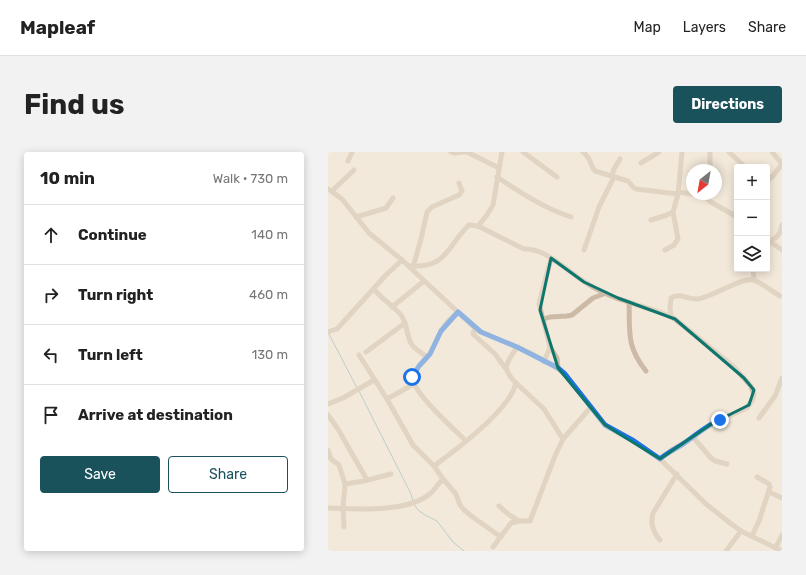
<!DOCTYPE html>
<meta charset="utf-8">
<style>
body{margin:0;font-family:Rubik,sans-serif;background:#f2f2f2;color:#222}
.controls{position:absolute;right:12px;top:12px;display:grid;overflow:hidden;border-radius:4px;box-shadow:0 2px 10px #0003}
.controls button{width:36px;height:36px;display:grid;place-items:center;padding:0;border:0;border-bottom:1px solid #e0e0e0;background:#fff;color:#222;font:20px sans-serif}
.compass{position:absolute;left:358px;top:12px;width:36px;height:36px;border-radius:50%;background:#fff;box-shadow:0 2px 10px #0003;rotate:211deg}
.stop{position:absolute;width:12px;height:12px;margin:-9px;border:3px solid #1a73e8;border-radius:50%;background:#fff}
.stop.end{background:#1a73e8;border-color:#fff;box-shadow:0 1px 4px #0008}
.list{margin:0;padding:0;list-style:none}
h2{display:flex;justify-content:space-between;align-items:center;height:52px;margin:0;padding:0 16px;font-size:17px}
h2 small{font-size:13px;font-weight:400;color:#767676}
.list li{display:grid;grid-template-columns:26px 1fr auto;gap:12px;align-items:center;box-sizing:border-box;height:60px;padding:0 16px;border-top:1px solid #e0e0e0}
.list b{display:block;font-size:15px;white-space:nowrap}
.list em{font-size:13px;font-style:normal;color:#767676}
.actions{display:flex;gap:8px;padding:12px 16px}
.actions a{flex:1;padding:9px 0;border:1px solid #1a525c;border-radius:4px;text-align:center;font-size:14px;color:#1a525c}
.actions .main{background:#1a525c;color:#fff}
.icon{flex:none;width:22px;height:22px;fill:none;stroke:currentColor;stroke-width:2;stroke-linecap:round;stroke-linejoin:round}
.map{position:relative;flex:none;width:454px;height:399px;overflow:hidden;border-radius:4px}
header{display:flex;align-items:center;gap:24px;box-sizing:border-box;height:56px;padding:0 20px;background:#fff;border-bottom:1px solid #e0e0e0}
header strong{font-size:19px}
nav{display:flex;gap:22px;margin-inline-start:auto;font-size:14px}
.intro{display:flex;align-items:center;justify-content:space-between;box-sizing:border-box;height:96px;padding:0 24px}
h1{margin:0;font-size:28px}
.button{padding:10px 18px;border-radius:4px;background:#1a525c;color:#fff;font-size:14px;font-weight:700}
main{display:flex;gap:24px;padding:0 24px}
aside{flex:1;background:#fff;border-radius:4px;box-shadow:0 2px 10px #0003}
.map>svg:first-child{display:block}
.lines{fill:none;stroke-linecap:round;stroke-linejoin:round}
.stream{stroke:#78abb2;stroke-width:1}
.minor{stroke:#ccbaa6;stroke-width:5}
.route{stroke:#1a73e8;stroke-width:5}
.marked{fill:none;stroke:#0f766e;stroke-width:3;stroke-linejoin:round}
</style>
<header>
<strong>Mapleaf</strong>
<nav><a>Map</a><a>Layers</a><a>Share</a></nav>
</header>
<div class="intro"><h1>Find us</h1><a class="button">Directions</a></div>
<main>
<aside>
<h2>10 min<small>Walk · 730 m</small></h2>
<ul class="list">
<li><svg class="icon" aria-label="ahead" viewBox="0 0 24 24"><path d="M12 20V5M6 11l6-6 6 6"/></svg><div><b>Continue</b></div><em>140 m</em></li>
<li><svg class="icon" aria-label="right" viewBox="0 0 24 24"><path d="M7 20v-9h11M14 6l5 5-5 5"/></svg><div><b>Turn right</b></div><em>460 m</em></li>
<li><svg class="icon" aria-label="left" viewBox="0 0 24 24"><path d="M17 20v-9H6M10 6l-5 5 5 5"/></svg><div><b>Turn left</b></div><em>130 m</em></li>
<li><svg class="icon" aria-label="arrive" viewBox="0 0 24 24"><path d="M6 21V4h12l-3 4 3 4H6"/></svg><div><b>Arrive at destination</b></div></li>
</ul>
<div class="actions"><a class="main">Save</a><a>Share</a></div>
</aside>
<div class="map">
<svg width="454" height="399" viewBox="0 0 454 399">
<rect width="100%" height="100%" fill="#f3e9da"/>
<g class="lines">
<g class="stream">
<polyline points="1,182 29,236"/>
<polyline points="31,239 83,342 85,349"/>
<polyline points="86,352 90,358 97,363 109,369 125,390 136,399"/>
</g>
<g class="minor">
<polyline points="123,0 126,1 136,0"/>
<polyline points="139,0 171,16"/>
<polyline points="195,0 229,25"/>
<path d="M255,0C264,7 261,12 267,19L300,29L305,35L308,37L350,42"/>
<polyline points="401,0 417,15"/>
<polyline points="444,0 454,12"/>
<polyline points="20,9 24,0"/>
<polyline points="313,11 331,0"/>
<polyline points="382,18 382,0"/>
<polyline points="284,24 286,17 292,7"/>
<path d="M169,25C193,41 216,56 243,65"/>
<polyline points="439,29 445,24 454,12"/>
<path d="M0,37L14,47L41,81L74,108L148,177L153,180C181,192 213,203 237,222L277,273L306,289L332,307L378,352L402,371L413,379L454,399"/>
<polyline points="4,39 26,18"/>
<polyline points="350,40 377,44 381,49 409,65"/>
<polyline points="28,65 58,56 65,46"/>
<polyline points="323,68 339,63 345,60"/>
<path d="M150,74L196,97C216,95 241,120 257,130C270,139 286,146 301,150C317,156 333,159 347,167L405,214L423,234L426,242L425,247L419,256L385,271L356,291L344,298L332,307"/>
<polyline points="440,88 454,98"/>
<path d="M441,89C450,86 452,82 454,73"/>
<polyline points="256,98 271,55 286,25"/>
<polyline points="337,98 346,93 350,87 345,60 350,42 354,0"/>
<polyline points="223,106 211,152 222,195 229,206 230,216"/>
<path d="M81,114C119,117 119,94 141,73L150,74L159,63L165,53L174,0"/>
<polyline points="85,115 93,87 99,60 104,55 131,43 134,39 131,31"/>
<polyline points="425,117 426,128"/>
<path d="M46,137C53,147 65,153 73,163C80,172 78,184 84,193C88,198 94,201 99,205"/>
<path d="M301,150C302,180 298,194 318,219"/>
<polyline points="64,155 96,129"/>
<path d="M130,160L120,169L113,179L102,202L91,214L84,225C86,242 125,276 138,289"/>
<path d="M343,164L342,156L343,146C352,140 360,148 370,147C385,145 413,125 425,128C433,130 445,140 452,144"/>
<polyline points="216,167 222,165 239,164 244,163 265,146 278,141"/>
<polyline points="147,175 145,182 167,202 178,217"/>
<polyline points="0,180 9,177 57,124 74,108"/>
<polyline points="38,200 77,171"/>
<polyline points="31,203 59,247 85,293 106,314"/>
<polyline points="216,210 222,195"/>
<polyline points="188,231 216,257 235,287"/>
<polyline points="59,247 86,232"/>
<polyline points="0,252 15,246 46,228"/>
<polyline points="0,263 10,277 39,328"/>
<polyline points="431,266 447,244 454,226"/>
<polyline points="365,285 383,306 387,309 399,312"/>
<polyline points="0,298 3,307 11,313 17,332 15,356 16,375"/>
<polyline points="115,327 128,342 132,353 136,358 146,366 173,385"/>
<polyline points="17,332 36,329 63,322"/>
<polyline points="441,340 454,346"/>
<polyline points="171,354 180,362 191,369"/>
<path d="M0,356C29,357 80,361 103,341C107,337 111,331 115,327L106,314C128,298 182,258 188,231C172,215 179,211 189,195"/>
<polyline points="424,384 431,369 442,335 441,332 429,325"/>
<path d="M332,388C325,380 322,371 325,361L349,322"/>
<polyline points="165,395 183,371 191,369 202,369 227,304 235,287 263,255"/>
<polyline points="448,395 454,383"/>
<polyline points="398,399 413,379"/>
</g>
</g>
<g class="lines">
<path class="route" d="M84,225L91,214L102,202L113,179L130,160L153,180L189,195L230,216L237,222L277,273L306,289L332,307C340,300 350,296 358,290C369,282 379,273 392,268"/>
</g>
<path d="M0 0H454V399H0ZM223,106L256,130L290,146L347,167L416,226L426,238L421,253L385,271L332,307L277,273L230,216L212,158Z" fill="#f3e9da" fill-opacity=".55" fill-rule="evenodd"/>
<path class="marked" d="M223,106L256,130L290,146L347,167L416,226L426,238L421,253L385,271L332,307L277,273L230,216L212,158Z"/>
</svg>
<div class="controls">
<button>+</button>
<button>−</button>
<button><svg class="icon" aria-label="layers" viewBox="0 0 24 24"><path d="M12 4l9 5-9 5-9-5zM3 14l9 5 9-5"/></svg></button>
</div>
<svg class="compass" viewBox="-18 -18 36 36"><path d="M0-13l5 13h-10z" fill="#e53935"/><path d="M0 13l5-13h-10z" fill="#767676"/></svg>
<div class="stop" style="left:84px;top:225px"></div>
<div class="stop end" style="left:392px;top:268px"></div>
</div>
</main>
